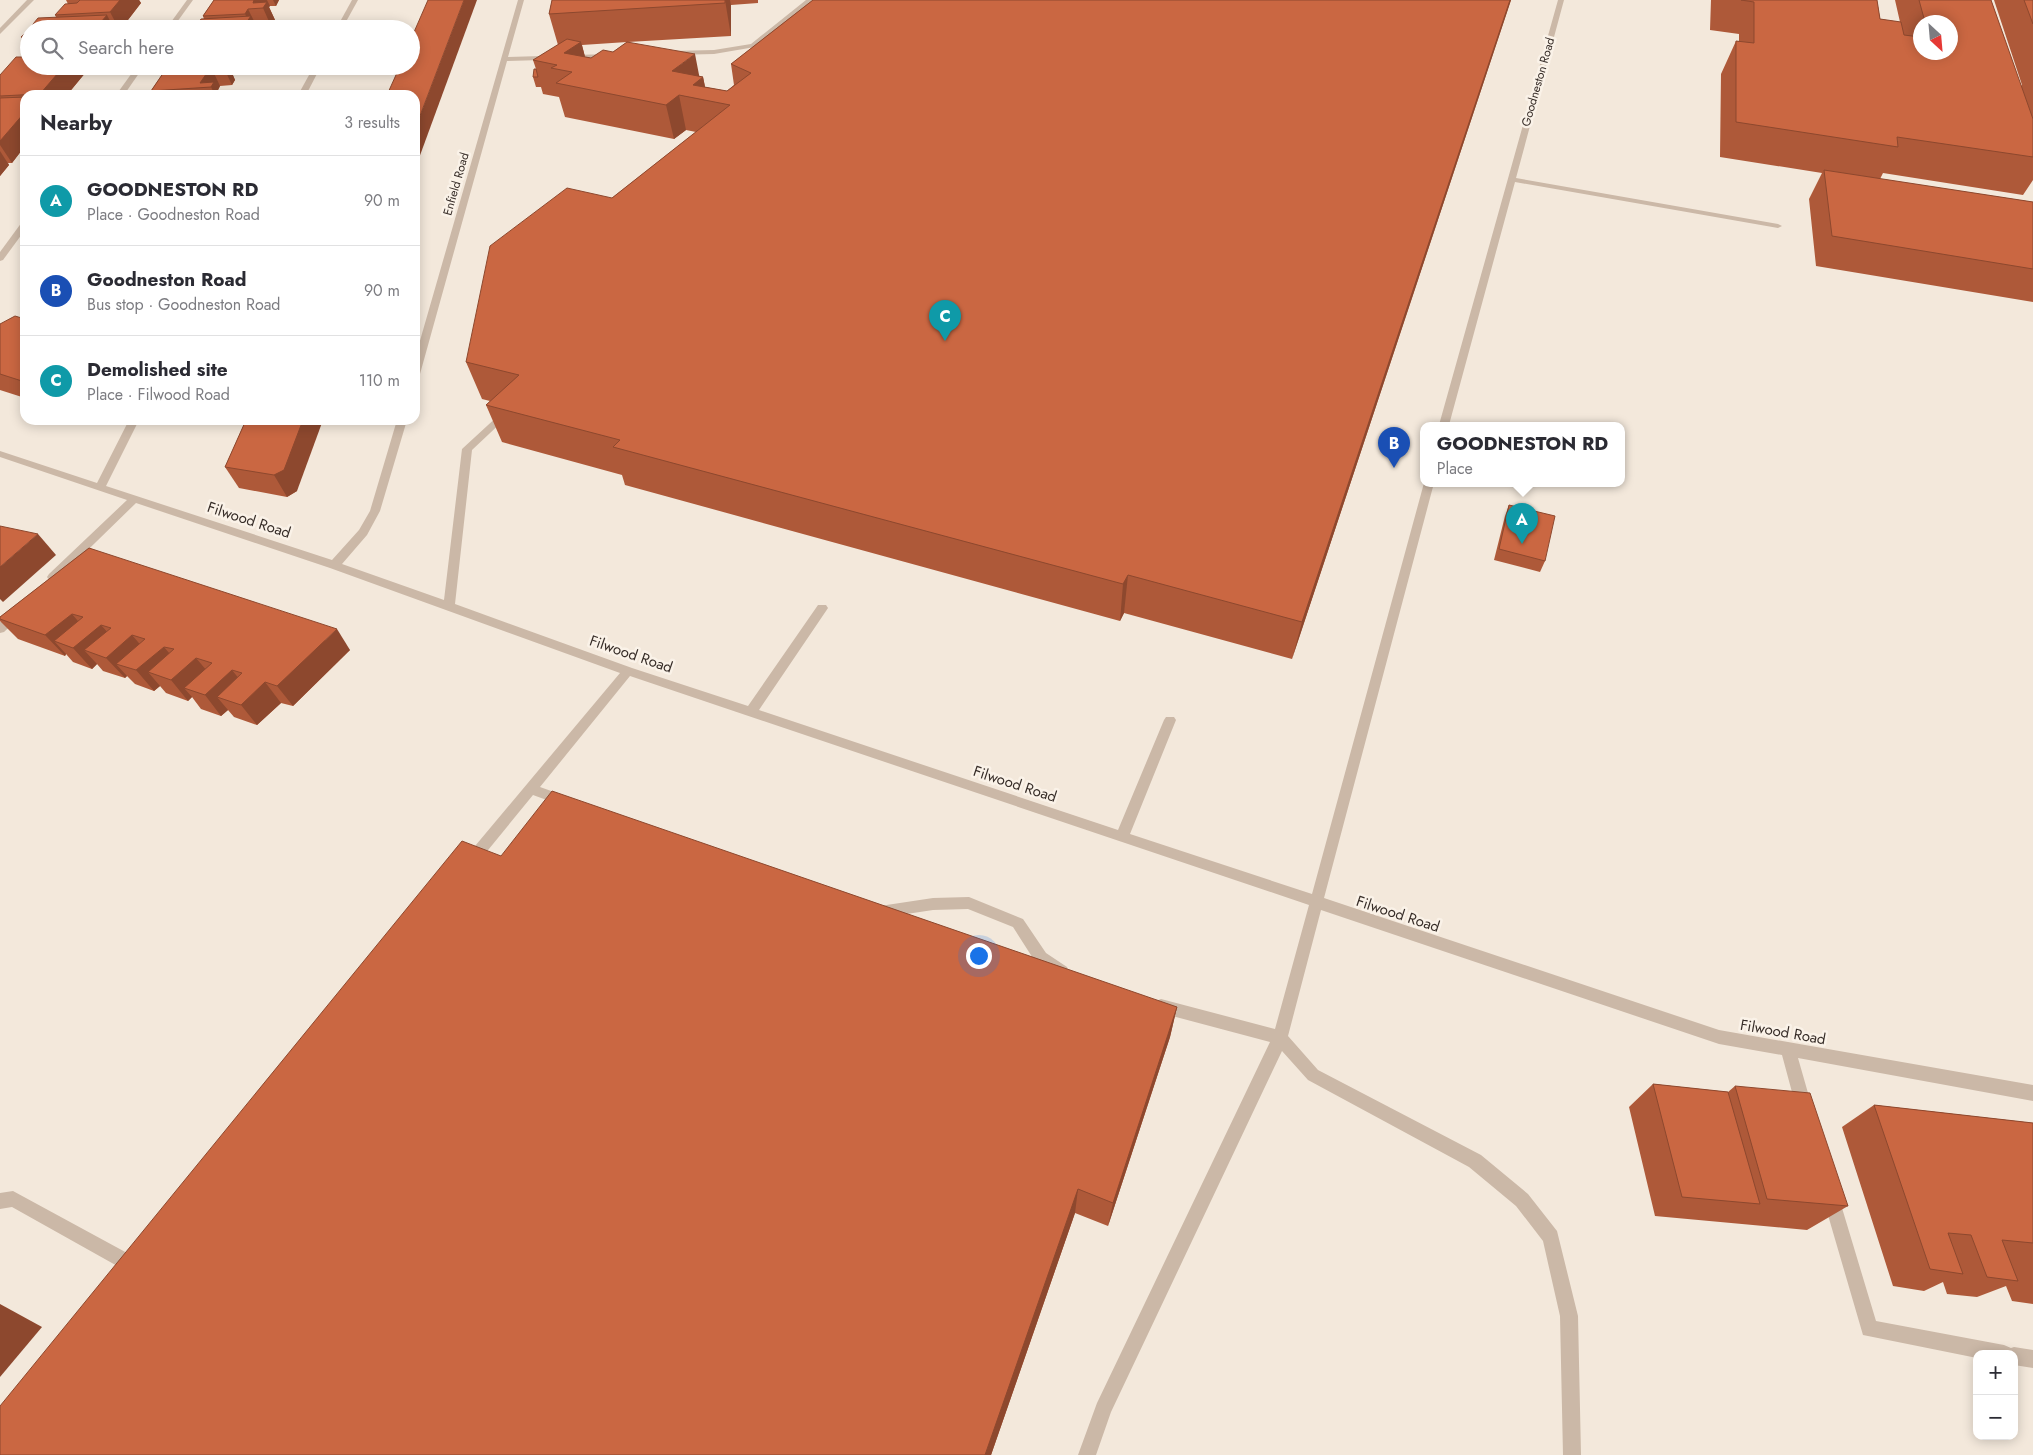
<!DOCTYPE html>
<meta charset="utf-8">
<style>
body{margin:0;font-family:Jost,sans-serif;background:#f2f2f3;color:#2b2b33}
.controls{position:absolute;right:15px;bottom:15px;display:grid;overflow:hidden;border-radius:10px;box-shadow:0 2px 12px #0003}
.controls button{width:45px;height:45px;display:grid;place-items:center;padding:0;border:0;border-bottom:1px solid #e1e1e2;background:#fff;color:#2b2b33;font:25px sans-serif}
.compass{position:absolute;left:1913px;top:15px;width:45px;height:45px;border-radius:50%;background:#fff;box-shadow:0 2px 12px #0003;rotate:154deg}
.you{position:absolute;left:978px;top:955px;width:18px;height:18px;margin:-12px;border:4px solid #fff;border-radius:50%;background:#1a73e8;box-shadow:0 0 0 8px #1a73e833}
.badge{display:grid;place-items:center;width:32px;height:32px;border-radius:50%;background:#1c545a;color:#fff;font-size:16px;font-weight:700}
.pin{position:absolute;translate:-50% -41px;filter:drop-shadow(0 1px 2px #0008)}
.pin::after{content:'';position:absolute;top:26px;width:18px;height:15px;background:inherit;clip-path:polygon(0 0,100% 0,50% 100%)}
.popup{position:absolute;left:1420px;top:422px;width:205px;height:65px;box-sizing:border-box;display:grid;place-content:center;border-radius:10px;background:#fff;filter:drop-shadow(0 1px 4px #0005);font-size:16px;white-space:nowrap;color:#7c7c81}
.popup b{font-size:19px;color:#2b2b33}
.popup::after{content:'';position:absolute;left:50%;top:100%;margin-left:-10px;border:10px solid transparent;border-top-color:#fff}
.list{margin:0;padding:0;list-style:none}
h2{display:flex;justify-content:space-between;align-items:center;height:65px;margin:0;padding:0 20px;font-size:21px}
h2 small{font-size:16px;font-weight:400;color:#7c7c81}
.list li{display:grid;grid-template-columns:32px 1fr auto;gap:15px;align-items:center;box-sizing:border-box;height:90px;padding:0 20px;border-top:1px solid #e1e1e2}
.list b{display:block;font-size:19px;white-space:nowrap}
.list p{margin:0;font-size:16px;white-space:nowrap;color:#7c7c81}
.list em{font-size:16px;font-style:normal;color:#7c7c81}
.icon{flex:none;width:28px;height:28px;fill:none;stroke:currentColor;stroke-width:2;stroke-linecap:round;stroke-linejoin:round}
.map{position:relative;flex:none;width:2033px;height:1455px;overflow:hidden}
.search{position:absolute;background:#fff;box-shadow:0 2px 12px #0003;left:20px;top:20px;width:400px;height:55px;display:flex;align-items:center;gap:12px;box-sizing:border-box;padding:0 18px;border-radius:28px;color:#7c7c81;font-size:19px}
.panel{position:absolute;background:#fff;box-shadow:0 2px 12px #0003;left:20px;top:90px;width:400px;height:335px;border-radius:15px}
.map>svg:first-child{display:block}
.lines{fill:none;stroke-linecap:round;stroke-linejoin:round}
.minor{fill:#cbb8a7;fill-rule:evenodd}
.wall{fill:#ae5939;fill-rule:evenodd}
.shaded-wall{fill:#8d482e}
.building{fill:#ca6742;stroke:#8d482e}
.labels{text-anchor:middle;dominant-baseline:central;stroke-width:5;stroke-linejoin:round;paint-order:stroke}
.far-street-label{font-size:12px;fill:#372d28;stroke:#faf2e8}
.street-label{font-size:15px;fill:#372d28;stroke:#faf2e8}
</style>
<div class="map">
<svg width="2033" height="1455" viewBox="0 0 2033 1455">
<rect width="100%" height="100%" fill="#f3e8db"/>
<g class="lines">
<g class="minor">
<polygon points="27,0 34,0 0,34 0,28"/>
<polygon points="187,0 193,0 172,29 166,29"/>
<polygon points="352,0 358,0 342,29 336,29"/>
<polygon points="518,0 524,0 508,57 609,54 612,56 609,58 507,61 420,374 415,377 415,358"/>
<polygon points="806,0 813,0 755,47 714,54 672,55 669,53 672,51 714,50 751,44"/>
<polygon points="1558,0 1564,0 1516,178 1778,224 1782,226 1778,228 1515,182 1449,425 1439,425"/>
<polygon points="137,66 144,66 124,95 116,95"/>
<polygon points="314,66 321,66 306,95 298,95"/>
<polygon points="22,222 25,222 25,230 3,260 0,261 0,252"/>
<polygon points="503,413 506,414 506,418 472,450 455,604 632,668 748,706 818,605 826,605 828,608 826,611 759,710 1118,830 1164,720 1166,717 1174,717 1176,720 1130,834 1312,894 1424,483 1434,483 1324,898 1719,1030 2033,1085 2033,1101 1798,1058 1812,1107 1810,1112 1804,1115 1798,1112 1796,1107 1782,1055 1719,1044 1321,910 1288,1036 1318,1070 1481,1155 1528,1194 1557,1231 1578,1316 1581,1455 1563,1455 1560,1316 1543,1241 1516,1206 1469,1167 1308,1080 1282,1051 1111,1412 1096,1455 1078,1455 1097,1403 1270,1042 1161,1013 1156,1011 1154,1006 1156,1001 1161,999 1275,1029 1309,905 630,676 540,787 568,797 570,801 568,805 563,806 533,795 475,866 470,868 465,866 463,862 465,858 620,673 330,568 136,503 57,580 49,580 47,577 49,574 127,500 0,457 0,451 97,483 129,420 139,420 106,486 332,560 359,530 370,511 397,420 407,420 380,511 367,535 342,564 444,600 462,449 500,414"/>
<polygon points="16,610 20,611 22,614 20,617 4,632 0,633 0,622"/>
<polygon points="969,897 1023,919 1046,953 1067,967 1069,972 1067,977 1062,979 1036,963 1013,927 968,909 933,910 880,918 875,916 873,912 875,908 880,906 933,898"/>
<polygon points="1831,1190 1837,1192 1839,1198 1876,1321 2004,1345 2011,1348 2014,1347 2033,1350 2033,1368 2014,1365 2014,1354 1977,1354 1977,1358 1863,1335 1823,1198 1825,1192"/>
<polygon points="13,1191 140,1260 143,1266 140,1272 134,1275 128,1272 12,1207 0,1209 0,1193"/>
</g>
</g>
<g class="wall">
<polygon points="66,0 139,0 141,3 121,29 29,29 56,17 55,15 68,4"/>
<polygon points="214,0 279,0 276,6 270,6 269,7 275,20 271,26 257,27 256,29 194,29 204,19 203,16"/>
<path d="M552,0H758V3L731,5V36L628,42L699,76L703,77L705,87L727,91L734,85L731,64L813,0H1511L1292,659L1124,613L1120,621L625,485L622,475L502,442L486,405L490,401L482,399L466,362L612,198L696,132L686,130L674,139L565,117L559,97L543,94L541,87H536L533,77L536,69L533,60L558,45L549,14ZM627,42L613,52L591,58L585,57L582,45Z"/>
<path d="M1711,0H1877L1880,19L1900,22L1895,0H1991L2021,86L2022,85L1994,0H2033V180L2023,195L1883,173L1880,179L2033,202V302L1816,266L1809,199L1822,173L1720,157L1721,74L1736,41H1739V34L1710,30ZM1920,22H1950L1920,52Z"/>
<polygon points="29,29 29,66 83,66 86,72 67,95 25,95 25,146 12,163 8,163 9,165 0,176 0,75 29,57 21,44 24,41 21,37"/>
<polygon points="168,66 229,66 235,80 232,85 220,86 218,90 221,95 153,95 151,91"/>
<polygon points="25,319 25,398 0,390 0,324"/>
<polygon points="94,420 118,420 110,425"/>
<polygon points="246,420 297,491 287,497 239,488 225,467"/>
<polygon points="1509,505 1545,561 1540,572 1494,560 1505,516"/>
<polygon points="89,548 350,650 293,706 281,703 257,725 234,717 228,710 221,716 201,709 192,697 188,701 166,693 160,686 154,691 135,684 127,676 125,678 103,671 97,664 92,669 73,662 66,654 65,656 18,639 0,621 0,617"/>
<polygon points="501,856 1177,1007 1170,1037 1108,1226 1075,1213 991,1455 0,1455"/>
<polygon points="1653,1084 1728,1092 1735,1086 1848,1206 1807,1230 1655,1216 1629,1107"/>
<polygon points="1874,1105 2033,1123 2033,1304 2012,1301 2006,1286 1977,1297 1947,1294 1943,1282 1924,1291 1893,1286 1842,1127"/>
</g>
<g class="shaded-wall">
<polygon points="120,0 139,0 141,3 121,29 119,29 110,12"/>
<polygon points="254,0 267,0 270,6 269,7 275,20 271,26 263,8 253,3"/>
<polygon points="273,0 279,0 276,6"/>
<polygon points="464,0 477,0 415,169 415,129"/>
<polygon points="725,0 730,0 731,5 731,36"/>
<polygon points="1510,0 1511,0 1292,659 1302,622"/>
<polygon points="248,9 257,27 256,29 244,29 243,27 248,20 245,14"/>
<polygon points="107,15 114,29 95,29"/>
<polygon points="581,42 590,75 572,72 564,53"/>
<polygon points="695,54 700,80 703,77 708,101 679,95 686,130 674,139 666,105 672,71"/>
<polygon points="64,66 83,66 86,72 67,95 41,95 40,94"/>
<polygon points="223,66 229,66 235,80 232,85"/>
<polygon points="211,67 220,86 218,90 221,95 215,95 211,87 200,83"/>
<polygon points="25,112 25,146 12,163 0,145 0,141"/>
<polygon points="0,151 9,165 0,176"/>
<polygon points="106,420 118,420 110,425"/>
<polygon points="303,420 323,420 297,491 287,497 274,475"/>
<polygon points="38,534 56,555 3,602 0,599 0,567"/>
<polygon points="1128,575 1124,613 1120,621 1123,584"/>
<polygon points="72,614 89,634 101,625 119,645 84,650 97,664 92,669 73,648 54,641 66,654 65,656 45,635"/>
<polygon points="337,629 350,650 293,706 277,686"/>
<polygon points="132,635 150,656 116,664 127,676 125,678 106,658"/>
<polygon points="164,647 181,667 148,672 160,686 154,691 136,670"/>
<polygon points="196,658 213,678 184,688 192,697 188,701 171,680"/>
<polygon points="232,670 248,690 217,697 228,710 221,716 205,695"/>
<polygon points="265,682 281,703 257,725 241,705"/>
<polygon points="1177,1007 1170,1037 1108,1226 1113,1203"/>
<polygon points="1078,1189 1075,1213 991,1455 985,1455"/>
<polygon points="0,1304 42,1327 0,1377"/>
</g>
<g class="building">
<polygon points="80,0 120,0 110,12 55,15 65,4 77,3"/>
<polygon points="214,0 254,0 253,3 267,2 263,8 248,9 245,14 203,16"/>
<polygon points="428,0 464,0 415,129 415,95 387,95 400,66 411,66 411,39"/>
<polygon points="552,0 725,0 725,3 549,14"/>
<polygon points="813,0 1510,0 1302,622 1128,575 1123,584 613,447 620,440 486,405 519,375 466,362 490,246 567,188 612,198 730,105 679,95 666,105 556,83 572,72 551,68 557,65 533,60 567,39 581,42 564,53 591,58 603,50 613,52 627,42 695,54 672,71 703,77 693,85 727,91 751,73 731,64"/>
<polygon points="1741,0 1877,0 1880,19 1901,22 1904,35 1920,37 1920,52 1950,52 1950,22 1925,22 1919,0 1991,0 2033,119 2033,157 1897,137 1898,147 1736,122 1736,41 1754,43 1754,2"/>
<polygon points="2024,0 2033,0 2033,24"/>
<polygon points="107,15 95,29 29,29 38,18"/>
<polygon points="251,16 243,27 236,28 235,29 194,29 201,19"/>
<polygon points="29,29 29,44 21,44 28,37 21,37"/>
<polygon points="16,57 29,57 29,66 64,66 40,94 0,96 0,75"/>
<polygon points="168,66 223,66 211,67 200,83 214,82 211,87 151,91"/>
<polygon points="534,69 536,69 538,77 533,77"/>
<polygon points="25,97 25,112 0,141 0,98"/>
<polygon points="1824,170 2033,202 2033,269 1832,236"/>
<polygon points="15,316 25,319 25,382 0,374 0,324"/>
<polygon points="246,420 303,420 284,470 274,475 225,467"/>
<polygon points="1509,505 1555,516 1545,561 1499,549"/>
<polygon points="0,526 38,534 0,567"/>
<polygon points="89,548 337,629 277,686 265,682 241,705 217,697 242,673 232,670 205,695 184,688 212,663 196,658 171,680 148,672 174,649 164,647 136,670 116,664 145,639 132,635 106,658 84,650 111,628 101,625 73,648 54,641 83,617 72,614 45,635 0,619 0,617"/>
<polygon points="552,791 1177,1007 1113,1203 1078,1189 985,1455 0,1455 0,1406 462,841 501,856"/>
<polygon points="1653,1084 1728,1092 1760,1204 1682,1197"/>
<polygon points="1735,1086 1810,1093 1848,1206 1767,1199"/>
<polygon points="1874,1105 2033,1123 2033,1243 2002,1240 2018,1281 1987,1277 1971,1235 1948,1233 1963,1274 1930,1269"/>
</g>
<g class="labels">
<g class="far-street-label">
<text transform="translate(1538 82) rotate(-74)">Goodneston Road</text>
<text transform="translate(456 184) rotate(-74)">Enfield Road</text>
</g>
<g class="street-label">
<text transform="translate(249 520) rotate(18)">Filwood Road</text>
<text transform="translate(631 654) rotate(19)">Filwood Road</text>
<text transform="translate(1015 784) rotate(18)">Filwood Road</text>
<text transform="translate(1398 914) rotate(18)">Filwood Road</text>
<text transform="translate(1783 1032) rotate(10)">Filwood Road</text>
</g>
</g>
</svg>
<div class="controls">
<button>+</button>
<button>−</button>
</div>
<svg class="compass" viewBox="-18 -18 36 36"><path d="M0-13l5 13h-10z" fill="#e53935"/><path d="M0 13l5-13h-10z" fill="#7c7c81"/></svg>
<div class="you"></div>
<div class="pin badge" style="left:1522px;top:544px;background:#0f9aa8">A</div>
<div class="popup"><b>GOODNESTON RD</b>Place</div>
<div class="pin badge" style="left:1394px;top:468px;background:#1a4fb4">B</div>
<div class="pin badge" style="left:945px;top:341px;background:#0f9aa8">C</div>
<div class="search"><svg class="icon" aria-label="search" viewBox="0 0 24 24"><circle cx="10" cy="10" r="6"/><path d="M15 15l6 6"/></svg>Search here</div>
<section class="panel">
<h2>Nearby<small>3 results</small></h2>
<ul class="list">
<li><span class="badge" style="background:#0f9aa8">A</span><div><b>GOODNESTON RD</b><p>Place · Goodneston Road</p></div><em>90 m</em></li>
<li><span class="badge" style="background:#1a4fb4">B</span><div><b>Goodneston Road</b><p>Bus stop · Goodneston Road</p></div><em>90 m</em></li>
<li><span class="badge" style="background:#0f9aa8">C</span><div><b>Demolished site</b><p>Place · Filwood Road</p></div><em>110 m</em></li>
</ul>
</section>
</div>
